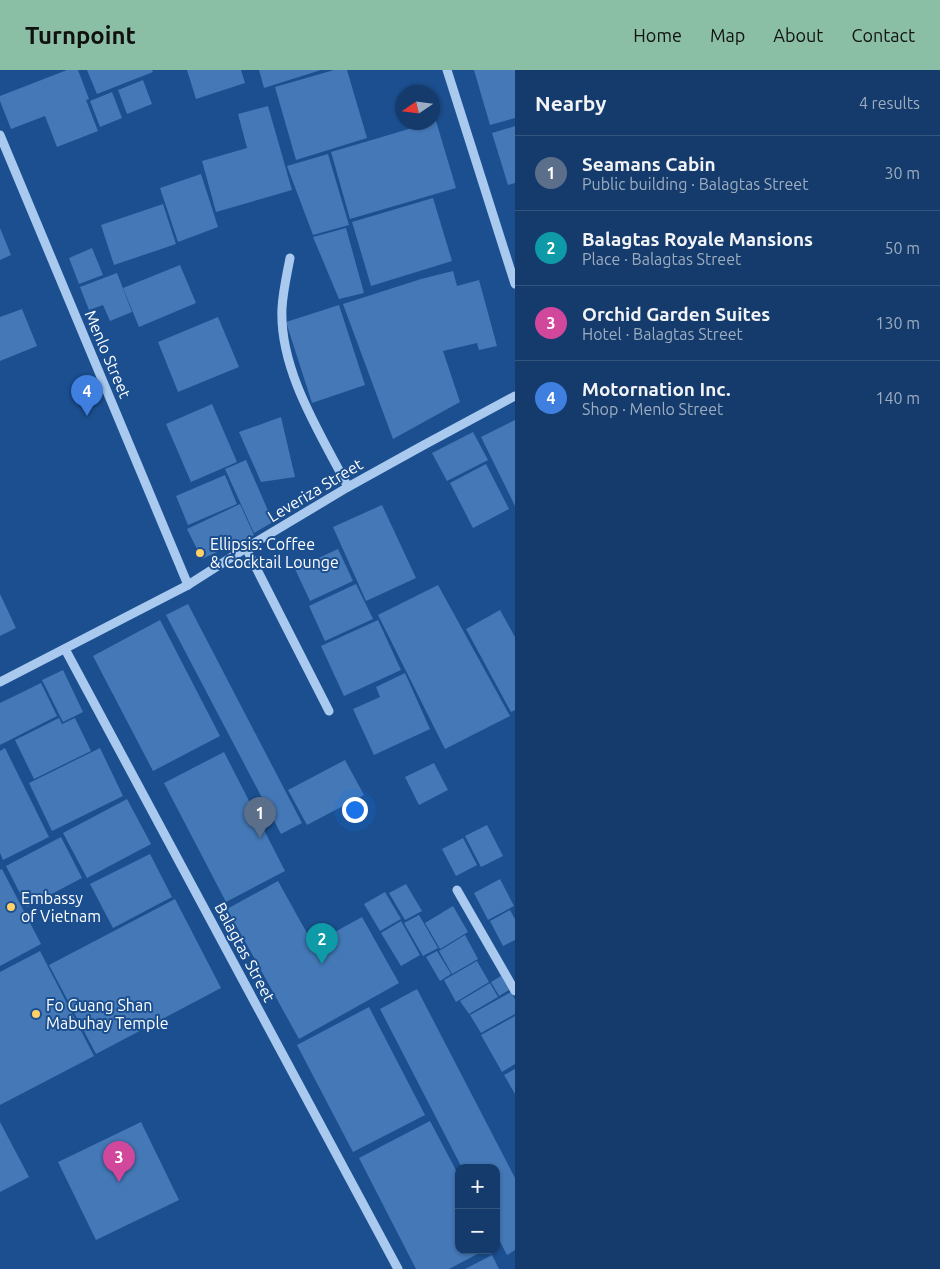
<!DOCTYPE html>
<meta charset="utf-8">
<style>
body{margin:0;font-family:Ubuntu,sans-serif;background:#1d4271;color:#f1f3f6}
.controls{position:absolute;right:15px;bottom:15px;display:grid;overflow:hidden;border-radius:10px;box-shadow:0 1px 4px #0004}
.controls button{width:45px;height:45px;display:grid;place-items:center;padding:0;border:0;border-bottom:1px solid #33557e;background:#143b6b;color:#f1f3f6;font:25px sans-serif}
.compass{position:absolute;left:395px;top:15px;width:45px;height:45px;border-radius:50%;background:#143b6b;box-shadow:0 1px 4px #0004;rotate:257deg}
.you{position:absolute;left:354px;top:739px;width:18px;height:18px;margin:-12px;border:4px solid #fff;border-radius:50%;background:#1a73e8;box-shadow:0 0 0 8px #1a73e833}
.badge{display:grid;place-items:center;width:32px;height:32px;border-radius:50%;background:#8abfa5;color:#fff;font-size:16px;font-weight:700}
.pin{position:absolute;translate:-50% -41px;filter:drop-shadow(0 1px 2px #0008)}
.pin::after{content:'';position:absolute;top:26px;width:18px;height:15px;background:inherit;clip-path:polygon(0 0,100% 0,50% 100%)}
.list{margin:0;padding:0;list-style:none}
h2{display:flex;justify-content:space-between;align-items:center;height:65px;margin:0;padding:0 20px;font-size:21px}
h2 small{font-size:16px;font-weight:400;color:#9dadc1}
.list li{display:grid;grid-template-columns:32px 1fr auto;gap:15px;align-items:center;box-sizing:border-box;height:75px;padding:0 20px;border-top:1px solid #33557e}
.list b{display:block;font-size:19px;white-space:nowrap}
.list p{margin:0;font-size:16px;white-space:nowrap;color:#9dadc1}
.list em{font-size:16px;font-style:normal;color:#9dadc1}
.map{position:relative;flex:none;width:515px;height:1199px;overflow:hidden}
header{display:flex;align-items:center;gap:30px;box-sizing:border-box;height:70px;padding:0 25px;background:#8abfa5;color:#111}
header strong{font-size:24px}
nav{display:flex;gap:28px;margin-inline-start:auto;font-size:18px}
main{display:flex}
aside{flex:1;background:#143b6b}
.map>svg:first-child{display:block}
.building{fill:#4478b7}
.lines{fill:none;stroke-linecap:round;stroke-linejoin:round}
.minor{stroke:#a9c9ee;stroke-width:9}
.poi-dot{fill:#ffd166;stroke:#1b4f8f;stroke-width:2}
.labels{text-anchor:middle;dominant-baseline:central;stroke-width:4;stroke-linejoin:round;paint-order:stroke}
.street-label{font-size:16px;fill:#fff;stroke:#1b4f8f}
.poi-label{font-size:16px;fill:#fff;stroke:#1b4f8f;text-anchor:start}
</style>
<header>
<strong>Turnpoint</strong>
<nav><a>Home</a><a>Map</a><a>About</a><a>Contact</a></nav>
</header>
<main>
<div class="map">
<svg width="515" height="1199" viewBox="0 0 515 1199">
<rect width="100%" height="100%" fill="#1b4f8f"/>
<g class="building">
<polygon points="67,0 78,0 89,29 86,30 98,61 57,77 45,46 11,59 0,31 0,26"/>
<polygon points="87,0 152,0 153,2 97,24"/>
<polygon points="187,0 241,0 245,13 196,29"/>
<polygon points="259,0 321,0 264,18"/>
<polygon points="334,0 347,0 367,68 296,90 275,17"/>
<polygon points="474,0 515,0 515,48 490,55"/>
<polygon points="143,10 152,34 127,44 118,20"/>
<polygon points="112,22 122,48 100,57 90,31"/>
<polygon points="268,36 292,120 216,142 202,91 247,78 238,44"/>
<polygon points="436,51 456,118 350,149 331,82"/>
<polygon points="515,56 515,113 508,115 492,63"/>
<polygon points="328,84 349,155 313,165 287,96"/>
<polygon points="201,104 218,157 178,172 160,118"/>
<polygon points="433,128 452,191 371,216 352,152"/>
<polygon points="163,134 176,174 114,195 101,155"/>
<polygon points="0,158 11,185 0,190"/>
<polygon points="346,158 364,223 339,229 313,167"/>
<polygon points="92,178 103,205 79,214 69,188"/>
<polygon points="180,195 196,233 139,257 123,218"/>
<polygon points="453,201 457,216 479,210 497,276 479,280 477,273 443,281 460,332 393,369 343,234 421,209"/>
<polygon points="117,203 132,242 110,251 103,235 89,240 80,217"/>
<polygon points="339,235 365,315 312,333 286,252"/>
<polygon points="22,239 37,276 0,291 0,247"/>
<polygon points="218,247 239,297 178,322 158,272"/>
<polygon points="212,334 237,392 191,412 166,354"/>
<polygon points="281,347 295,407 261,412 239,362"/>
<polygon points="515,350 515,436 481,367"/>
<polygon points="473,362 488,390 447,411 432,383"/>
<polygon points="246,390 273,452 254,463 225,399"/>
<polygon points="486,394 509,439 473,458 450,413"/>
<polygon points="225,405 237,434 188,455 176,426"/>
<polygon points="240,434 254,465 202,489 187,459"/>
<polygon points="382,435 416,508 366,531 333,457"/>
<polygon points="338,479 353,511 310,531 295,499"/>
<polygon points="356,514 373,549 325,571 309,536"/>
<polygon points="438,515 510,646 445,679 378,545"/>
<polygon points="0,524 16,558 0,566"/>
<polygon points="188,534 302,753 281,764 166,545"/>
<polygon points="500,540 515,567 515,640 511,642 466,559"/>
<polygon points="160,550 220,666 153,701 93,586"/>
<polygon points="378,550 401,600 344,626 321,576"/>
<polygon points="63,600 83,642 63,652 42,610"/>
<polygon points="405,603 430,659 374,685 353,639 380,627 376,617"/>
<polygon points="41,613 57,646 0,675 0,633"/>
<polygon points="59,648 62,654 75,648 91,681 34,709 15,670"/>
<polygon points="5,678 49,767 3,790 0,783 0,681"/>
<polygon points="100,678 123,726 52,761 29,713"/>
<polygon points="224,682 285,801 226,832 164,713"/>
<polygon points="345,690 364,725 307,755 288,720"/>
<polygon points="434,693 448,720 419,735 405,707"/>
<polygon points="127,729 151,774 87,808 63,763"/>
<polygon points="487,755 503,786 481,797 465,766"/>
<polygon points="61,767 82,808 27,837 6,796"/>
<polygon points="463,768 477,795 456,806 442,779"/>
<polygon points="150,784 172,827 113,858 90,814"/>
<polygon points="2,799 41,874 0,896 0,800"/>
<polygon points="500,809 514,836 488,850 474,823"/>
<polygon points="278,811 313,874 362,847 399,913 299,969 227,839"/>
<polygon points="406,814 422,841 405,850 389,823"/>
<polygon points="385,822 401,849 380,861 364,834"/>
<polygon points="175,829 221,918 96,984 49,895"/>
<polygon points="453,836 468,862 440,879 425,853"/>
<polygon points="510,840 515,849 515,870 503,876 490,851"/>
<polygon points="419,845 438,878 423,886 404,853"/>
<polygon points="401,851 420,885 401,896 381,863"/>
<polygon points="465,865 478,889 452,904 439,881"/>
<polygon points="40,881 94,986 0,1035 0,902"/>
<polygon points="437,881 451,904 440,911 426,887"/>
<polygon points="477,891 489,912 456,932 444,910"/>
<polygon points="501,906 509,920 499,926 491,912"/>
<polygon points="490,913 498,927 469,944 460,931"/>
<polygon points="417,919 515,1108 515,1180 507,1185 496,1164 496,1098 462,1098 380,939"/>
<polygon points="511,922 515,929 515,944 481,963 470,945"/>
<polygon points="369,937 425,1045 353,1082 297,975"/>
<polygon points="515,946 515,994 502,1002 481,965"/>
<polygon points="515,999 515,1024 504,1005"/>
<polygon points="430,1051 459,1106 459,1180 485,1180 449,1199 416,1199 359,1088"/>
<polygon points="0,1052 29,1107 0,1122"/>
<polygon points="141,1052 179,1130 96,1170 58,1092"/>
<polygon points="492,1185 499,1199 465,1199"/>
</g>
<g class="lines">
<g class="minor">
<polyline points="447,0 515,214"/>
<polyline points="0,65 188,515"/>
<path d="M290,188C287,204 283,221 282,238C279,300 320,363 348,417"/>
<polyline points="246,478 329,641"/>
<polyline points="65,579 398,1199"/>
<polyline points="0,612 188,515 246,478 348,417 422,376 515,326"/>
<polyline points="457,820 515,921"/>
</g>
</g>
<g class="poi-dot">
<circle cx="200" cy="483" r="5"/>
<circle cx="11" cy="837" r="5"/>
<circle cx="36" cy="944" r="5"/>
</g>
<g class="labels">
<g class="street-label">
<text transform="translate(108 284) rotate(67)">Menlo Street</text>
<text transform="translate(315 420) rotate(-31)">Leveriza Street</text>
<text transform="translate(245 882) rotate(62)">Balagtas Street</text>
</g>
<g class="poi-label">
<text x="210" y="474">Ellipsis: Coffee<tspan x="210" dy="18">&amp; Cocktail Lounge</tspan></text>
<text x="21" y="828">Embassy<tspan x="21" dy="18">of Vietnam</tspan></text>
<text x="46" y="935">Fo Guang Shan<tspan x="46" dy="18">Mabuhay Temple</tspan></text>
</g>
</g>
</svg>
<div class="controls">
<button>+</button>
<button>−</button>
</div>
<svg class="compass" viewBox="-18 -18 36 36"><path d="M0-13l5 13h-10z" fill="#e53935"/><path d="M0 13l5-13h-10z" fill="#9dadc1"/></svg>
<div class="you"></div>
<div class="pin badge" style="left:260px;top:768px;background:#5c6f8a">1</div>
<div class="pin badge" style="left:322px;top:894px;background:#0f9aa8">2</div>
<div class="pin badge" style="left:119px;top:1112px;background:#d1479c">3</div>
<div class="pin badge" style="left:87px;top:346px;background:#3f7fe0">4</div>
</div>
<aside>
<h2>Nearby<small>4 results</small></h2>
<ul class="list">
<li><span class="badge" style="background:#5c6f8a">1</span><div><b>Seamans Cabin</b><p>Public building · Balagtas Street</p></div><em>30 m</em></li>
<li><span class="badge" style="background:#0f9aa8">2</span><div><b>Balagtas Royale Mansions</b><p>Place · Balagtas Street</p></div><em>50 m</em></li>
<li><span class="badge" style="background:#d1479c">3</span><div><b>Orchid Garden Suites</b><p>Hotel · Balagtas Street</p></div><em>130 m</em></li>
<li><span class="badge" style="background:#3f7fe0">4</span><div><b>Motornation Inc.</b><p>Shop · Menlo Street</p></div><em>140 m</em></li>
</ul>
</aside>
</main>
